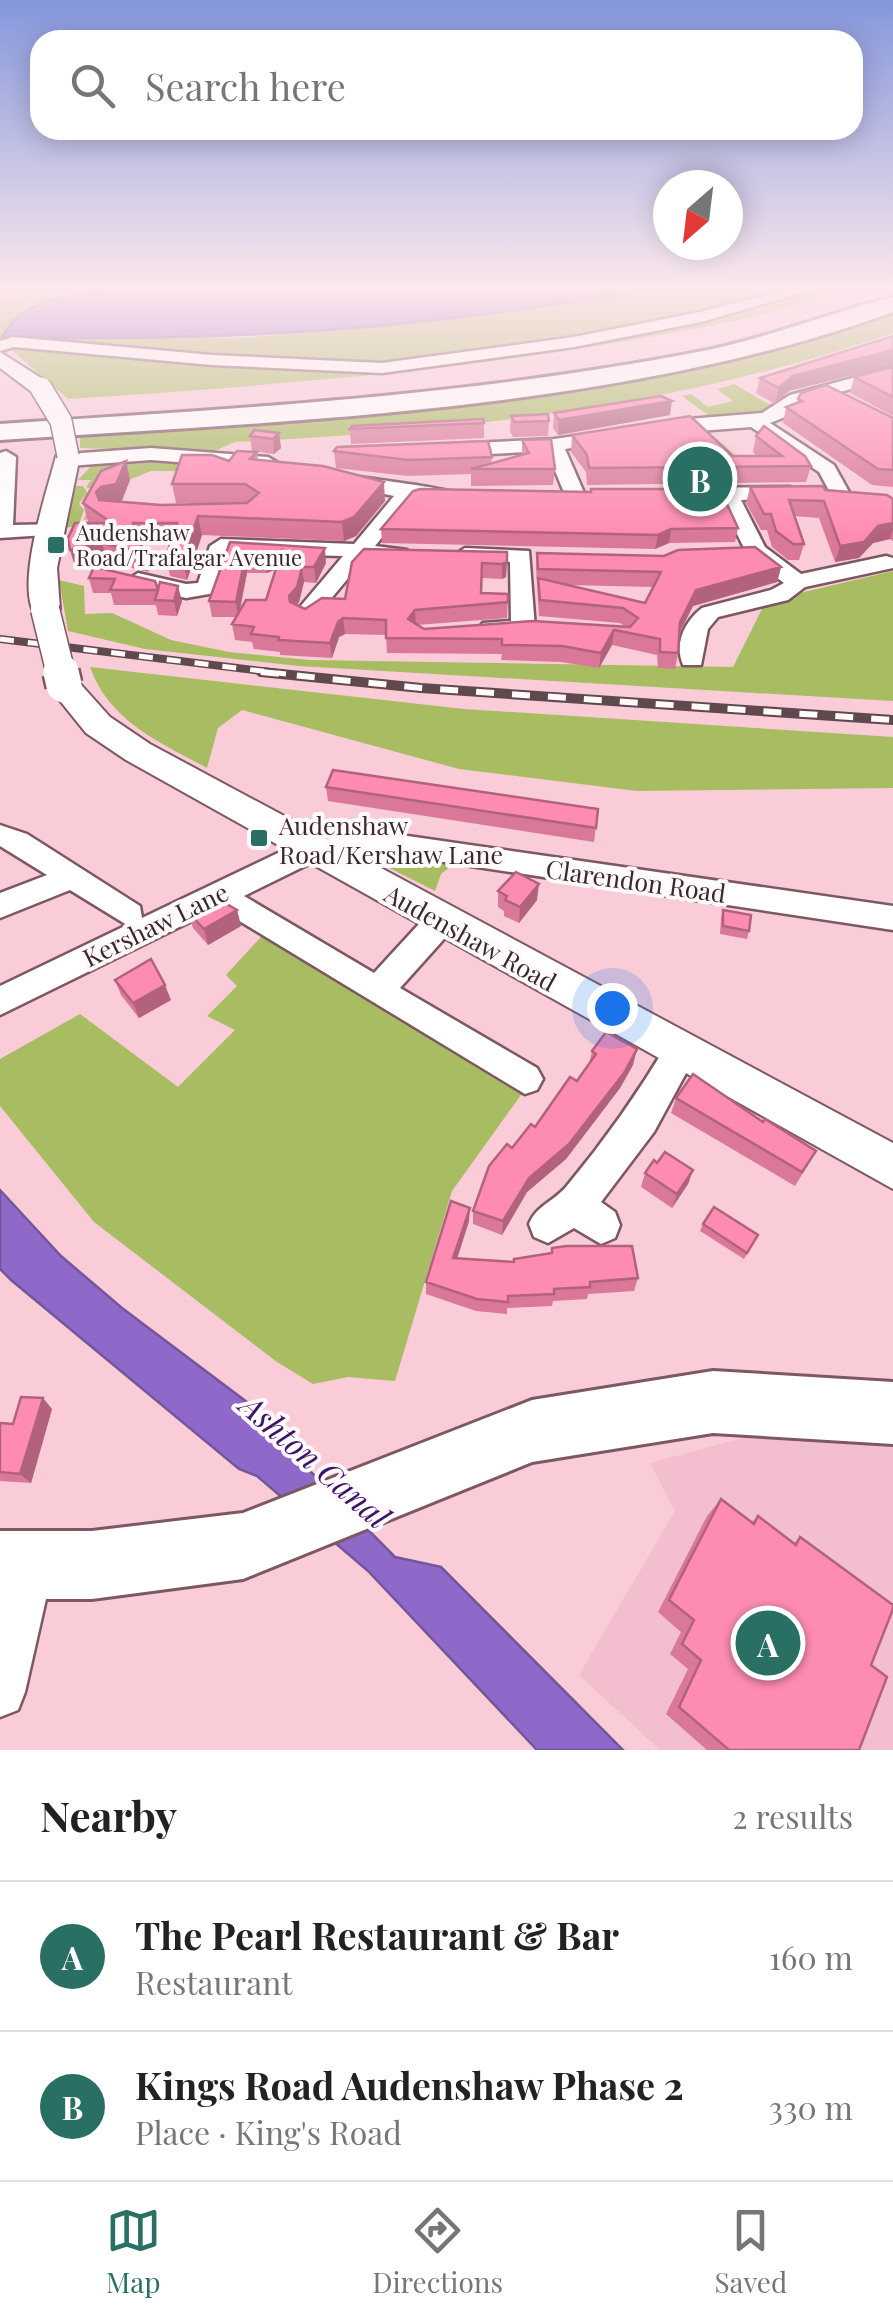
<!DOCTYPE html>
<meta charset="utf-8">
<style>
body{margin:0;font-family:"Playfair Display",serif;background:#f6f6f6;color:#222}
.compass{position:absolute;left:653px;top:170px;width:90px;height:90px;border-radius:50%;background:#fff;box-shadow:0 5px 25px #0003;rotate:208deg}
.you{position:absolute;left:612px;top:1008px;width:35px;height:35px;margin:-25px;border:8px solid #fff;border-radius:50%;background:#1a73e8;box-shadow:0 0 0 15px #1a73e833}
.badge{display:grid;place-items:center;width:65px;height:65px;border-radius:50%;background:#296f63;color:#fff;font-size:32px;font-weight:700}
.pin{position:absolute;translate:-50% -50%;border:5px solid #fff;box-shadow:0 2px 10px #0006}
.list{margin:0;padding:0;list-style:none}
h2{display:flex;justify-content:space-between;align-items:center;height:130px;margin:0;padding:0 40px;font-size:42px}
h2 small{font-size:32px;font-weight:400;color:#767676}
.list li{display:grid;grid-template-columns:65px 1fr auto;gap:30px;align-items:center;box-sizing:border-box;height:150px;padding:0 40px;border-top:2px solid #e0e0e0}
.list b{display:block;font-size:38px;white-space:nowrap}
.list p{margin:0;font-size:32px;white-space:nowrap;color:#767676}
.list em{font-size:32px;font-style:normal;color:#767676}
.icon{flex:none;width:55px;height:55px;fill:none;stroke:currentColor;stroke-width:2;stroke-linecap:round;stroke-linejoin:round}
.map{position:relative;flex:none;width:893px;height:1750px;overflow:hidden}
.search{position:absolute;background:#fff;box-shadow:0 5px 25px #0003;left:30px;right:30px;top:30px;height:110px;display:flex;align-items:center;gap:25px;box-sizing:border-box;padding:0 35px;border-radius:30px;color:#767676;font-size:38px}
.sheet{height:430px;background:#fff}
nav{display:flex;justify-content:space-around;align-items:center;box-sizing:border-box;height:140px;border-top:2px solid #e0e0e0;background:#fff;font-size:28px;color:#767676}
nav a{display:grid;justify-items:center;gap:5px}
nav .on{color:#296f63}
.map>svg:first-child{display:block}
.built{fill:#f3becd}
.green{fill:#a8bc61}
.water{fill:#8e69c9;stroke:#74569a;stroke-width:2.5}
.lines{fill:none;stroke-linecap:round;stroke-linejoin:round}
.minor-casing{stroke:#7d5762;stroke-width:5}
.major-casing{stroke:#7d5762;stroke-width:4}
.highway-casing{stroke:#7d5762;stroke-width:6}
.minor{fill:#fff;fill-rule:evenodd}
.major{fill:#fff;fill-rule:evenodd}
.highway{fill:#fff;fill-rule:evenodd}
.rail-far1-casing{stroke:#5f484e;stroke-width:8}
.rail-casing{stroke:#5f484e;stroke-width:10}
.rail-far1{stroke:#fef9fa;stroke-width:5;stroke-dasharray:14;stroke-linecap:butt}
.rail{stroke:#fef9fa;stroke-width:6;stroke-dasharray:18;stroke-linecap:butt}
.major-bridge-far2-casing{stroke:#7d5762;stroke-width:24;stroke-linecap:butt}
.major-bridge-far1-casing{stroke:#7d5762;stroke-width:31;stroke-linecap:butt}
.major-bridge-casing{stroke:#7d5762;stroke-width:40;stroke-linecap:butt}
.major-bridge-far2{stroke:#fff;stroke-width:21}
.major-bridge-far1{stroke:#fff;stroke-width:28}
.major-bridge{stroke:#fff;stroke-width:35}
.wall{fill:#da7899;fill-rule:evenodd}
.shaded-wall{fill:#b2627d}
.building{fill:#fe8cb2;stroke:#b2627d;stroke-width:2.5}
.poi-dot{fill:#296f63;stroke:#fef9fa;stroke-width:4}
.labels{text-anchor:middle;dominant-baseline:central;stroke-width:8;stroke-linejoin:round;paint-order:stroke}
.far-poi-label{font-size:22px;fill:#39282d;stroke:#fef9fa;text-anchor:start}
.poi-label{font-size:25px;fill:#39282d;stroke:#fef9fa;text-anchor:start}
.street-label{font-size:25px;fill:#39282d;stroke:#fef9fa}
.near-water-label{font-size:32px;font-style:italic;fill:#3c136a;stroke:#fef9fa}
</style>
<div class="map">
<svg width="893" height="1750" viewBox="0 0 893 1750">
<rect width="100%" height="100%" fill="#f9ccd8"/>
<polygon class="built" points="761,1433 893,1446 893,1750 660,1750 579,1675 675,1511 650,1463"/>
<g class="green">
<path d="M64,289H114L43,303L2,337L244,338L449,319L644,289H844C770,318 691,329 614,343C433,373 251,387 68,399L0,340V302Z"/>
<path d="M893,314V333C678,407 461,431 235,442L212,452L80,448V437C350,417 635,408 893,314Z"/>
<polygon points="734,384 774,407 764,414 715,420 682,396 691,394 708,407 733,401 717,389"/>
<polygon points="195,461 177,471 151,471 106,489 97,516 84,520 88,509 82,503 85,494 79,504 84,510 78,526 63,528 76,486 83,486 88,494 93,490 86,487 91,480 78,480 92,465"/>
<polygon points="893,571 893,701 299,666 145,649 68,631 59,580 84,586 85,614 112,613 171,640 229,652 309,660 733,667 766,601"/>
<path d="M90,667L464,709L893,737V788L637,791L459,769L242,710L218,728L207,768C159,742 109,721 90,667Z"/>
<polygon points="368,851 447,863 450,867 441,874 435,891 364,855"/>
<polygon points="269,928 526,1088 452,1191 395,1381 348,1377 313,1384 277,1362 94,1222 0,1106 0,1059 80,1014 178,1087 235,1030 207,1016 237,986 226,975"/>
</g>
<g class="water">
<path d="M114,289H644C427,330 221,342 2,337C22,297 74,297 114,289Z"/>
<polygon points="0,1190 61,1256 122,1308 292,1436 302,1463 395,1557 441,1567 623,1750 537,1750 368,1571 257,1476 239,1469 11,1280 0,1269"/>
</g>
<g class="lines">
<defs>
<g id="minor">
<polygon points="790,289 815,289 701,322 574,347 382,373 212,365 14,347 0,351 0,341 13,337 212,355 382,363 574,337 700,312"/>
<polygon points="893,367 893,377 802,403 790,415 770,423 834,465 849,492 846,496 832,496 819,472 751,427 660,434 651,428 676,420 762,413 790,395"/>
<polygon points="610,431 617,433 617,441 565,449 585,495 575,501 565,495 547,451 452,456 442,450 452,444 554,439"/>
<polygon points="151,448 268,457 278,463 268,469 151,460 68,466 58,460 68,454"/>
<polygon points="6,451 16,457 13,525 61,524 64,529 61,534 0,538 0,453"/>
<path d="M347,475C367,479 452,488 460,495L450,501L414,499L375,546L407,550L410,555L407,560L365,558L314,619L306,621L294,614L343,556L230,553L215,593L186,598L130,585L127,580L138,573L186,584L198,583L210,546L221,539L354,544L394,496L340,485V477Z"/>
<path d="M790,487L800,493L797,497L741,500L765,547L801,574L886,556L893,558V568L805,587L788,600L718,617L708,629L701,665H683C674,644 684,622 702,608L771,590L784,583L748,556L720,500H681L671,494L681,488Z"/>
<polygon points="465,548 529,551 535,628 531,633 483,633 479,628 483,623 511,621 510,562 457,560 454,555"/>
<polygon points="0,825 27,834 140,906 142,918 301,842 311,839 322,844 334,835 359,829 893,906 893,930 359,849 326,869 313,862 244,896 374,973 430,912 441,909 452,912 457,921 452,930 400,988 537,1068 543,1079 537,1090 525,1094 218,908 0,1015 0,986 127,925 70,890 0,918 0,893 47,875 0,846"/>
<path d="M681,1036L693,1041L698,1051L654,1132L601,1202L615,1212L620,1225L615,1238L601,1244L574,1228L548,1243L534,1237L529,1224C537,1205 553,1202 566,1187C605,1140 638,1093 669,1041Z"/>
<polygon points="29,1544 46,1551 53,1568 25,1692 18,1710 0,1717 0,1589 12,1551"/>
</g>
<g id="major">
<polygon points="0,352 49,383 52,388 49,393 33,393 0,368"/>
<path d="M68,449L80,456L57,568L60,609L55,615H35C15,583 47,492 56,456Z"/>
<polygon points="64,675 75,678 110,717 150,744 893,1143 893,1189 126,760 86,733 53,692 48,685 53,678"/>
</g>
<g id="highway">
<path d="M893,297V312C621,411 288,421 0,440V424C235,409 472,396 703,351C768,338 829,313 893,297Z"/>
<polygon points="713,1371 893,1382 893,1444 713,1433 532,1462 243,1579 92,1599 0,1599 0,1531 92,1531 243,1513 532,1400"/>
</g>
</defs>
<use href="#minor" class="minor-casing"/>
<use href="#major" class="major-casing"/>
<use href="#highway" class="highway-casing"/>
<use href="#minor" class="minor"/>
<use href="#major" class="major"/>
<use href="#highway" class="highway"/>
<defs>
<polyline id="rail-far1" points="0,639 286,674"/>
<polyline id="rail" points="261,672 421,688 893,720"/>
</defs>
<use href="#rail-far1" class="rail-far1-casing"/>
<use href="#rail" class="rail-casing"/>
<use href="#rail-far1" class="rail-far1"/>
<use href="#rail" class="rail"/>
<defs>
<polyline id="major-bridge-far2" points="41,388 61,421 68,456"/>
<polyline id="major-bridge-far1" points="45,609 61,674"/>
<polyline id="major-bridge" points="61,672 64,685"/>
</defs>
<use href="#major-bridge-far2" class="major-bridge-far2-casing"/>
<use href="#major-bridge-far1" class="major-bridge-far1-casing"/>
<use href="#major-bridge" class="major-bridge-casing"/>
<use href="#major-bridge-far2" class="major-bridge-far2"/>
<use href="#major-bridge-far1" class="major-bridge-far1"/>
<use href="#major-bridge" class="major-bridge"/>
</g>
<g class="wall">
<polygon points="893,367 893,416 850,393 854,377"/>
<polygon points="760,378 789,391 775,404 756,393"/>
<polygon points="798,399 893,418 893,487 872,485 783,423 786,407 797,403"/>
<polygon points="554,413 670,415 558,435 553,428"/>
<polygon points="511,416 549,421 548,436 513,437 510,431"/>
<polygon points="484,423 484,438 351,444 350,429"/>
<polygon points="279,433 281,448 274,454 252,451 250,436"/>
<polygon points="572,435 733,456 757,456 753,452 756,436 811,466 806,482 587,485 586,472 571,452"/>
<polygon points="522,440 555,469 553,485 471,486 471,474 408,476 336,468 334,451 492,457 491,464 522,455"/>
<polygon points="257,452 258,460 385,501 356,536 344,541 202,535 187,580 170,576 166,557 171,542 140,542 149,572 107,562 76,570 90,523 88,522 83,503 130,480 121,502 161,505 247,503 176,503 172,484 229,461"/>
<polygon points="750,487 825,490 893,499 893,541 890,539 873,543 859,558 835,562 819,518 794,516 804,544 799,560 788,560 772,547 767,530 761,530 746,503"/>
<polygon points="738,528 735,542 669,543 655,549 382,543 381,529"/>
<path d="M230,542L326,563L316,583L304,582L299,602L297,605L305,609L507,552L506,577L502,579L482,578L481,593L508,594L507,618L417,625L424,629L626,627L620,623L539,616L536,568L537,553L781,567L777,582L693,606L679,633L678,653L675,669L658,668L657,655L612,645L599,668L561,662L501,660L502,654L387,653L386,635L345,634L339,637L332,658L280,655V652L254,649L252,642L235,640L232,624L236,617H212L209,601ZM276,569L266,600L240,611L247,573H267ZM568,585L653,587L645,603Z"/>
<polygon points="94,567 158,589 182,601 177,616 158,615 156,605 114,605 111,593 93,593 89,578"/>
<polygon points="326,787 598,809 594,842 328,801"/>
<polygon points="498,891 537,900 519,923 504,916 504,911 498,907"/>
<polygon points="237,910 241,926 208,945 193,928 188,912"/>
<polygon points="723,910 749,931 747,939 720,934 721,918"/>
<polygon points="115,980 171,1000 139,1018 121,995"/>
<polygon points="592,1051 633,1065 620,1088 566,1159 527,1192 502,1235 473,1224 473,1211 512,1148 535,1127 577,1081 589,1064"/>
<polygon points="676,1098 808,1165 795,1186 671,1113"/>
<polygon points="657,1163 693,1170 688,1184 672,1208 641,1187 645,1173"/>
<polygon points="469,1221 457,1259 514,1262 551,1253 552,1248 638,1278 634,1291 588,1294 587,1299 553,1301 552,1306 507,1308 507,1314 476,1311 426,1294 426,1282"/>
<polygon points="703,1224 758,1235 744,1259 700,1231"/>
<polygon points="52,1409 31,1483 0,1481 0,1423 13,1424"/>
<polygon points="721,1499 751,1523 758,1516 794,1543 800,1537 871,1665 859,1750 707,1750 666,1714 688,1669 670,1654 681,1632 658,1612 707,1516"/>
</g>
<g class="shaded-wall">
<polygon points="893,350 893,365 789,391 775,404 779,388 793,376"/>
<polygon points="672,401 670,415 558,435 559,420"/>
<polygon points="279,433 281,448 274,454 273,439"/>
<polygon points="126,461 130,480 121,503 101,511 96,492"/>
<polygon points="384,482 385,501 356,536 344,541 342,522"/>
<polygon points="198,516 202,535 187,580 183,561"/>
<polygon points="893,523 893,530 890,539 873,543 859,558 835,562 840,546 878,526"/>
<polygon points="671,529 669,543 655,549 658,535"/>
<polygon points="102,543 107,562 76,570 70,550"/>
<polygon points="325,548 326,563 316,583 314,567"/>
<polygon points="282,550 284,566 267,573 264,558"/>
<polygon points="245,558 247,573 238,617 236,602"/>
<polygon points="507,562 506,577 502,579 502,564"/>
<polygon points="302,567 304,582 299,602 291,612 289,596"/>
<polygon points="781,567 777,582 693,606 677,638 680,622 696,590"/>
<polygon points="178,586 182,601 177,616 174,601"/>
<polygon points="415,610 416,625 408,619"/>
<polygon points="343,618 345,634 339,637 332,658 330,643 338,622"/>
<polygon points="614,630 612,645 599,668 601,653"/>
<polygon points="539,884 537,900 519,923 520,907"/>
<polygon points="237,910 241,926 208,945 204,929"/>
<polygon points="165,985 171,1000 139,1018 133,1003"/>
<polygon points="637,1049 633,1065 620,1088 566,1159 527,1192 502,1235 503,1221 529,1178"/>
<polygon points="693,1170 688,1184 672,1208 677,1194"/>
<polygon points="470,1208 469,1221 453,1271 453,1258"/>
<polygon points="43,1398 52,1409 31,1483 20,1474"/>
</g>
<g class="building">
<polygon points="893,336 893,350 793,376 779,388 760,378"/>
<polygon points="893,367 893,397 854,377"/>
<polygon points="826,385 893,418 893,470 878,469 786,407 802,401 798,399 801,393"/>
<polygon points="661,396 672,401 559,420 554,413"/>
<polygon points="548,414 549,421 514,422 511,416"/>
<polygon points="690,416 733,456 782,456 756,436 764,426 805,456 811,466 589,468 587,455 572,435"/>
<polygon points="483,419 484,423 350,429 352,426"/>
<polygon points="254,430 279,433 273,439 250,436"/>
<polygon points="551,439 555,469 471,469 529,453 522,440"/>
<polygon points="488,441 492,457 408,460 334,451 337,447"/>
<polygon points="237,451 257,452 250,459 323,466 384,482 354,517 342,522 198,516 183,561 166,557 177,523 133,523 144,553 102,543 70,550 68,538 75,523 112,523 83,503 101,471 126,461 116,484 101,487 96,492 99,500 161,505 247,503 259,493 245,484 172,484 182,455 212,455 229,461"/>
<polygon points="823,486 825,490 887,495 893,499 893,523 878,526 864,542 840,546 824,501 789,500 804,544 793,544 776,531 771,514 764,514 750,487"/>
<polygon points="420,489 591,492 591,489 720,489 738,528 671,529 658,535 381,529 413,491"/>
<polygon points="230,542 325,548 314,567 302,567 297,587 289,596 290,602 305,609 322,598 345,599 352,562 364,549 507,552 507,562 502,564 482,563 481,593 508,594 508,602 415,610 408,619 424,629 533,621 630,627 638,618 623,608 540,600 538,578 645,603 661,572 538,569 537,553 664,556 678,550 755,547 781,567 696,590 680,622 678,653 660,652 660,639 614,630 601,653 562,646 502,645 502,639 386,638 386,620 343,618 338,622 330,643 278,640 279,637 251,634 254,627 232,624 246,600 266,600 282,550 264,558 245,558 236,602 209,601"/>
<polygon points="94,567 155,581 158,589 160,582 178,586 174,601 155,600 158,590 110,590 115,579 89,578"/>
<polygon points="333,770 598,809 596,828 326,787"/>
<polygon points="516,872 539,884 520,907 505,900 507,896 498,891"/>
<polygon points="215,897 237,910 204,929 188,912"/>
<polygon points="723,910 751,915 749,931 723,926"/>
<polygon points="151,959 165,985 133,1003 115,980"/>
<polygon points="606,1032 637,1049 624,1073 569,1144 529,1178 503,1221 473,1211 489,1166 507,1144 512,1148 531,1124 535,1127 570,1077 577,1081 596,1054 592,1051"/>
<polygon points="693,1074 763,1122 765,1119 816,1151 802,1172 676,1098"/>
<polygon points="665,1152 693,1170 677,1194 645,1173 654,1160 657,1163"/>
<polygon points="451,1201 470,1208 453,1258 514,1262 514,1259 552,1253 552,1248 566,1246 632,1246 638,1278 590,1282 590,1287 554,1289 554,1294 508,1296 508,1302 477,1299 426,1282"/>
<polygon points="714,1207 758,1235 747,1253 703,1224"/>
<polygon points="21,1397 43,1398 20,1474 0,1472 0,1423 13,1424"/>
<polygon points="721,1499 754,1524 758,1516 796,1545 800,1537 893,1605 893,1609 871,1665 887,1677 859,1750 729,1750 679,1707 701,1660 682,1644 694,1620 669,1600"/>
</g>
<linearGradient id="sky" x2="0" y2="1"><stop stop-color="#8496dc"/><stop offset="0.54" stop-color="#fce8ed"/><stop offset="1" stop-color="#fce8ed" stop-opacity="0"/></linearGradient>
<rect width="893" height="534" fill="url(#sky)"/>
<g class="poi-dot">
<rect x="46" y="535" width="20" height="20" rx="5"/>
<rect x="249" y="828" width="20" height="20" rx="5"/>
</g>
<g class="labels">
<g class="far-poi-label">
<text x="76" y="532">Audenshaw<tspan x="76" dy="25">Road/Trafalgar Avenue</tspan></text>
</g>
<g class="poi-label">
<text x="279" y="824">Audenshaw<tspan x="279" dy="29">Road/Kershaw Lane</tspan></text>
</g>
<g class="street-label">
<text transform="translate(636 880) rotate(8)">Clarendon Road</text>
<text transform="translate(155 924) rotate(-26)">Kershaw Lane</text>
<text transform="translate(471 937) rotate(29)">Audenshaw Road</text>
</g>
<g class="near-water-label">
<text transform="translate(316 1460) rotate(41)">Ashton Canal</text>
</g>
</g>
</svg>
<svg class="compass" viewBox="-18 -18 36 36"><path d="M0-13l5 13h-10z" fill="#e53935"/><path d="M0 13l5-13h-10z" fill="#767676"/></svg>
<div class="you"></div>
<div class="pin badge" style="left:768px;top:1643px">A</div>
<div class="pin badge" style="left:700px;top:479px">B</div>
<div class="search"><svg class="icon" aria-label="search" viewBox="0 0 24 24"><circle cx="10" cy="10" r="6"/><path d="M15 15l6 6"/></svg>Search here</div>
</div>
<section class="sheet">
<h2>Nearby<small>2 results</small></h2>
<ul class="list">
<li><span class="badge">A</span><div><b>The Pearl Restaurant &amp; Bar</b><p>Restaurant</p></div><em>160 m</em></li>
<li><span class="badge">B</span><div><b>Kings Road Audenshaw Phase 2</b><p>Place · King's Road</p></div><em>330 m</em></li>
</ul>
</section>
<nav>
<a class="on"><svg class="icon" aria-label="map" viewBox="0 0 24 24"><path d="M3 6l6-2 6 2 6-2v14l-6 2-6-2-6 2zM9 4v14M15 6v14"/></svg>Map</a>
<a><svg class="icon" aria-label="directions" viewBox="0 0 24 24"><path d="M12 3l9 9-9 9-9-9zM9 14v-3h6M13 9l2 2-2 2"/></svg>Directions</a>
<a><svg class="icon" aria-label="saved" viewBox="0 0 24 24"><path d="M7 4h10v16l-5-4-5 4z"/></svg>Saved</a>
</nav>
